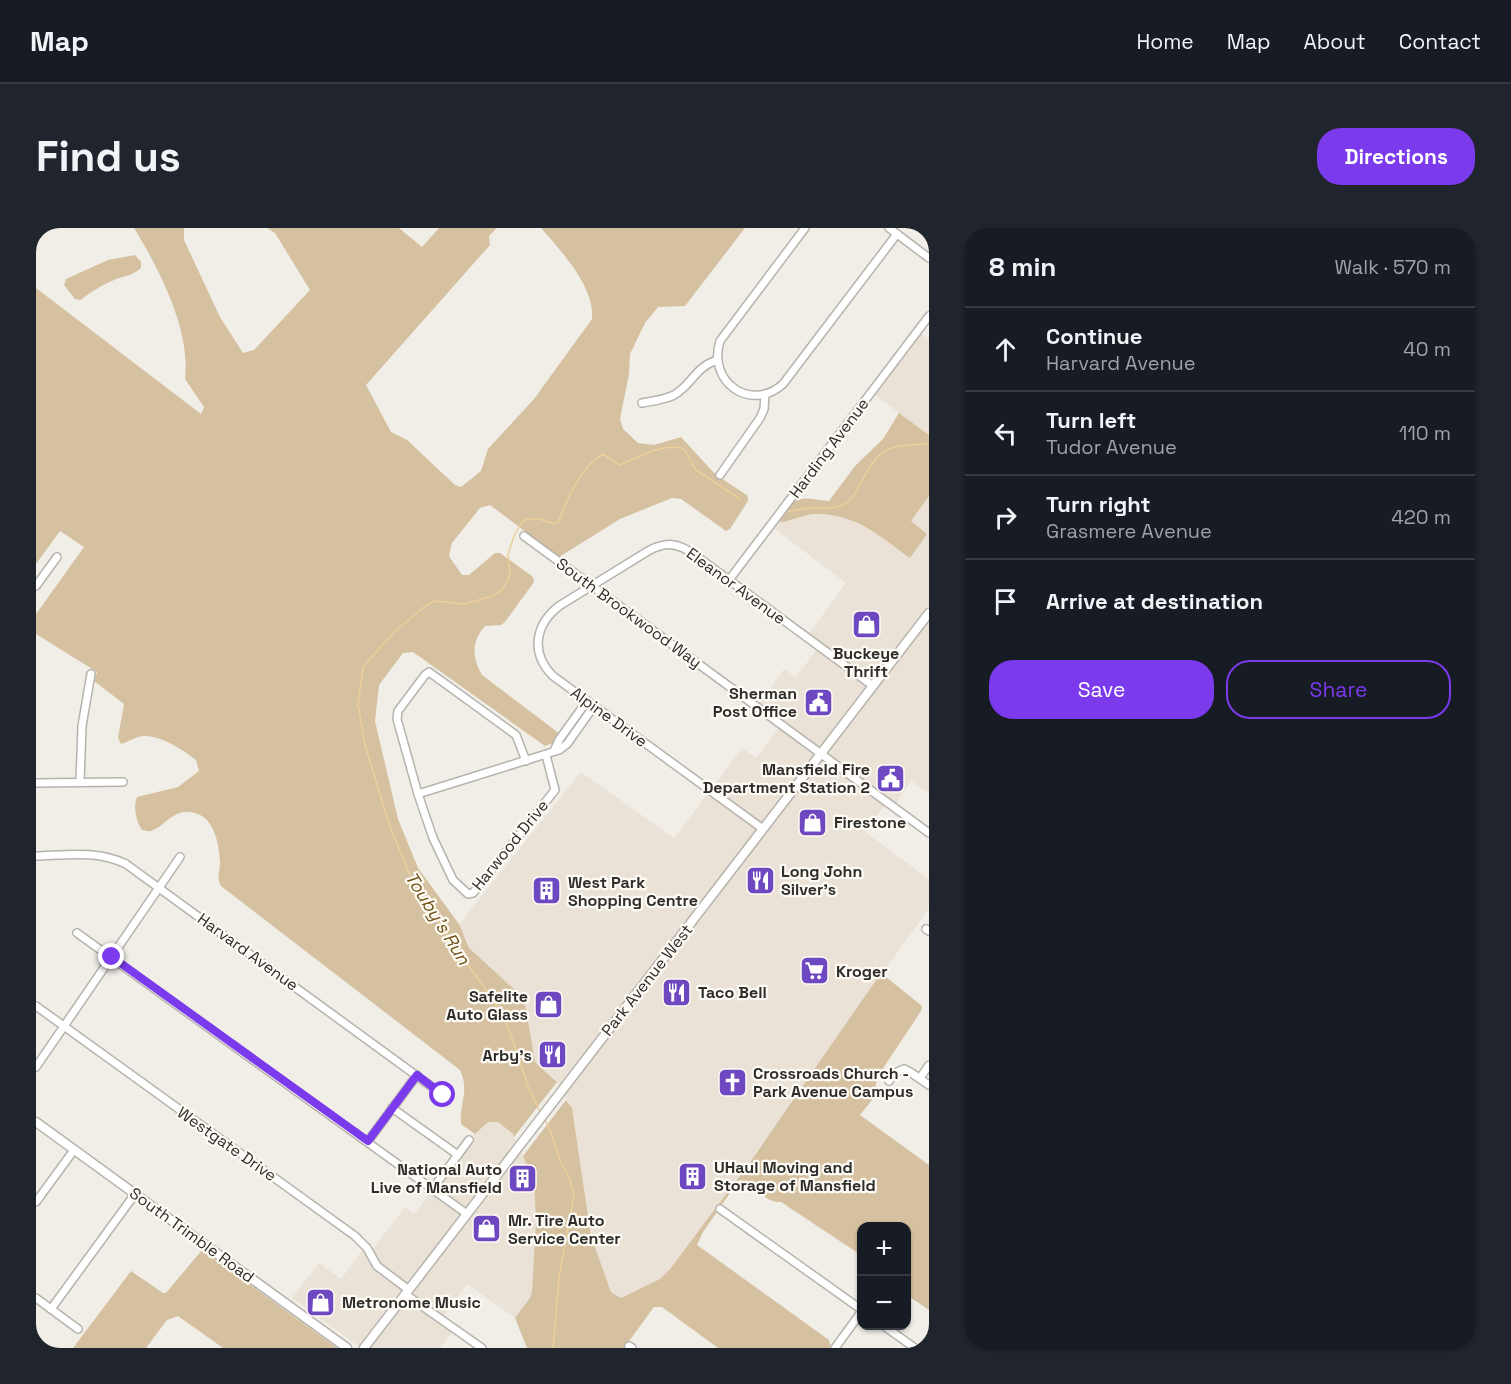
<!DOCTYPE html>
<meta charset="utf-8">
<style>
body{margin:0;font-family:"Space Grotesk",sans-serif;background:#20242c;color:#f1f3f6}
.controls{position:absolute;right:18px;bottom:18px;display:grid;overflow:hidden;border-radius:12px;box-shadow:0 2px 4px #0004}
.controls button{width:54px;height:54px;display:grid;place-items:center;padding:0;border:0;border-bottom:2px solid #363941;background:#171b24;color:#f1f3f6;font:30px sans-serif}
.stop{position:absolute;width:18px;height:18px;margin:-14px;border:4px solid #7c3aed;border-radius:50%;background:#fff}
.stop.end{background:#7c3aed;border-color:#fff;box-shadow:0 2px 6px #0008}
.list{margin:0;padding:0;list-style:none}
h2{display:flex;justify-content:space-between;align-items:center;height:78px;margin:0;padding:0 24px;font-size:26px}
h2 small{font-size:20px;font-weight:400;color:#9ea1a6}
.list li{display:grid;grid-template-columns:39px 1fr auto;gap:18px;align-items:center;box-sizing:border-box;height:84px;padding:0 24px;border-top:2px solid #363941}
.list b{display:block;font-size:22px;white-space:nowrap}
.list p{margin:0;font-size:20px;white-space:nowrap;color:#9ea1a6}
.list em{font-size:20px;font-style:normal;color:#9ea1a6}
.actions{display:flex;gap:12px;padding:18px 24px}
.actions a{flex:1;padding:14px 0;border:2px solid #7c3aed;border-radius:24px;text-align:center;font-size:21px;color:#7c3aed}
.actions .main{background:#7c3aed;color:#fff}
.icon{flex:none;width:33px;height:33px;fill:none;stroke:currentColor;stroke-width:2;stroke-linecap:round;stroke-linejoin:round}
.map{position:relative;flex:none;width:893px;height:1120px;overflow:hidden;border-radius:24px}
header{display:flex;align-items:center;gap:36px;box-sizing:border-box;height:84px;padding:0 30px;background:#171b24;border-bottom:2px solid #363941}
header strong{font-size:28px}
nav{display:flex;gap:33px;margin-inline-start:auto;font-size:21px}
.intro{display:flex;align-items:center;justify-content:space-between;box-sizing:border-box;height:144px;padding:0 36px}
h1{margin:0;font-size:42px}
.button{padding:15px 27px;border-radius:24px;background:#7c3aed;color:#fff;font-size:21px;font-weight:700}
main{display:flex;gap:36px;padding:0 36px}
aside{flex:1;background:#171b24;border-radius:24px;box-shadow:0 2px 4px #0004}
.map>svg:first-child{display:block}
.built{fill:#eae2d6}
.green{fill:#d5c1a0}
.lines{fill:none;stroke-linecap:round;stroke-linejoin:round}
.stream{stroke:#ecce99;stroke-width:1.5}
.minor-casing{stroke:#b6b3ad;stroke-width:10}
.major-casing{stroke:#b6b3ad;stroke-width:11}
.minor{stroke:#fff;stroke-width:7}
.major{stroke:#fff;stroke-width:8}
.route{stroke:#7c3aed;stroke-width:8}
.labels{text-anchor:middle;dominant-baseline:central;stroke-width:4.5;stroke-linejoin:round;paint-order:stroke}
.street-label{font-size:16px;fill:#2e2d2a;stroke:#fefbf5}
.poi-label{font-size:16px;font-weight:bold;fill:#2e2d2a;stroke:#fefbf5;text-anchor:start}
.water-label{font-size:18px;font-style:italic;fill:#705215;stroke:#fefbf5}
</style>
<header>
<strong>Map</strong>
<nav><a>Home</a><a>Map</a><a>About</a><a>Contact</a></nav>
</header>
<div class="intro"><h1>Find us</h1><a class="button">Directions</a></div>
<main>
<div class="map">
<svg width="893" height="1120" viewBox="0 0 893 1120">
<rect width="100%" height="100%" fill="#f1eee8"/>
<g class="built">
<polygon points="884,105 893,111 893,207 838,166"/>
<polygon points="893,228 893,566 875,553 856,581 850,576 829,604 893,651 893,680 665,1002 634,1041 624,1051 585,1070 575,1064 555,1008 536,880 519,851 499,834 489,775 479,762 433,720 423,696 545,544 638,610 706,520 720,530 747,494 723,476 748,441 760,449 782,420 772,407 810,355 736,299 743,290 753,293 775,286 806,288"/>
<polygon points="452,894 462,894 477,906 498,953 500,998 496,1063 494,1070 479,1090 431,1056 405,1091 419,1101 404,1120 325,1120 256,1070 283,1035 305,1051 330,1017 336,1022 369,979 378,986 439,906"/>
</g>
<g class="green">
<path d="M98,0H148V12L184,89L207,125L218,122L274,62L239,5L231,0H363L386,19L403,0H461L453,8L454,17L330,157L355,204L371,212L419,257L425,259L445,243L452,221L498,171L556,91C559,59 525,23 505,0H709L649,78L622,79L609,95L594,126L593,146L584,191L587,201L602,215L618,217L645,209L679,246L712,268V273L694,301L690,303L645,271L636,270L584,291L523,329L454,277L444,280L416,315L413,328L426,347H433L459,325H464L497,349L498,354L469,394L465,397L449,398C435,414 436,429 446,447L524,506L517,515L509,518L377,424L367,425L343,457L339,493L362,591L382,640L423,696L433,720L479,762L489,775L499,834L521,854L478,909L477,906L462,894H452L439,906L425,896C423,876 434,863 424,842L185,658C180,650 184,643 184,635C183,612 177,582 148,584C134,586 127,599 115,603C112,604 109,602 106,602C100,594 97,579 101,569L142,559L163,543L160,532C147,522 126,508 108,508C101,508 92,514 85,516L82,510L88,476L58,453L61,444L0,406V386L48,319L24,303L0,336V60L165,186L168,179L149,151C155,102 123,41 98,0Z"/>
<path d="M99,27L105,34V40C98,47 88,48 78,52C66,57 54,64 45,72L39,71L28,57L30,51L72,32Z"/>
<path d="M863,185L893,207V268L875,293L891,306L874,330C842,307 820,285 777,286C767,287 756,293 745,294L743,290C762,265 764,270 793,273L819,238L847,211Z"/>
<path d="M845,745L886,778L885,783L842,848L836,872L824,887L893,937V1082L871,1067L870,998H826L825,1027L745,974C727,975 719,955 703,952L667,1004L661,1017L793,1112L795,1120H682L626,1079H618L588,1120H491L479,1090L494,1070L496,1063L500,994L498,953L487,928L530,872L536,880L555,1008L575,1064L585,1070L624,1051L634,1041L712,937Z"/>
<polygon points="166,1022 301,1120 187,1120 142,1088 131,1092 110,1120 37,1120 95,1043 127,1065 130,1065"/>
</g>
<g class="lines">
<g class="stream">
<path d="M750,284C757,283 765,281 773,280C784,279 799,282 809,276C815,273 820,264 823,258C845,219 847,218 891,216"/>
<path d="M505,885L493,861L473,801L454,767L414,712L373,645L354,599L329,517L322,477L327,439L359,403L388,379L399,373L429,376L456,368L463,364L468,359L474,347L472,326L478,308L486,294L490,291H503L519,296C525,292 525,287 528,280C536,260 548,237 567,226L584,237C604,229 627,214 648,221L660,242L704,271"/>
<polyline points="509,892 515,904 524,933 533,949 538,967 523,1049 517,1120"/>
</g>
<defs>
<g id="minor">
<path d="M769,0L684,113C671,154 715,185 747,156L861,6"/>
<polyline points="853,0 893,30"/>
<path d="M606,175C616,173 628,172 638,167C657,156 658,140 681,132"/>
<polyline points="684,247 724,190 728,181 729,166"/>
<polyline points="488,308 893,605"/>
<polyline points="693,352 893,88"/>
<polyline points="0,358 21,329"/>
<polyline points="518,523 523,512 551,473"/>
<polyline points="490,533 480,507 393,444 389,447 362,483 361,491 382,566 397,610 417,652 432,666 437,665 519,562 510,527"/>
<polyline points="44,554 46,498 55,446"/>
<polyline points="0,555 87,554"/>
<polyline points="382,566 523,522 531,516 558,478"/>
<path d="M727,601L517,448C494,425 499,397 523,378L612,323C631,313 642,315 659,327L837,458"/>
<path d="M0,628C30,627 62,622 90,636L407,867"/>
<polyline points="890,701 893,703"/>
<polyline points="41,705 431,986"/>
<polyline points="0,778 319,1008 331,1020 341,1038 373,1062"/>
<polyline points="0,839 144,629"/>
<polyline points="884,850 893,837"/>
<polyline points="853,853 859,845 868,841 874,844 893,857"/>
<polyline points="356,880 422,927"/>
<polyline points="332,913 381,847"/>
<polyline points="397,960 433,912"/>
<polyline points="0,974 38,922"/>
<polyline points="684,981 826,1082"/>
<polyline points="369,1066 446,1120"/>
<polyline points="0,1070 42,1101"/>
<polyline points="15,1081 99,966"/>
<polyline points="848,1098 879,1120"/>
<polyline points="593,1118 596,1120"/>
<polyline points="799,1120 826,1083"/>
</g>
<g id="major">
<polyline points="0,894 311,1120"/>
<polyline points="328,1120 893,385"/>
</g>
</defs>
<use href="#minor" class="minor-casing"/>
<use href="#major" class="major-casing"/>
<use href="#minor" class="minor"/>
<use href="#major" class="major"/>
</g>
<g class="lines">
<polyline class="route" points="76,729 332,913 381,847 407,867"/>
</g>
<defs>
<symbol id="shop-square" viewBox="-11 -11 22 22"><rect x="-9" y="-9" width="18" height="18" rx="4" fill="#6e48c1" stroke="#fefbf5"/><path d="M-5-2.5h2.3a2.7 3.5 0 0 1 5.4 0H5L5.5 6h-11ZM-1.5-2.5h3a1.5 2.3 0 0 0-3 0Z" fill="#fff"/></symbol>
<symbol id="civic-square" viewBox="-11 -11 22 22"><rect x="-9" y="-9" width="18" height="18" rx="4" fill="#6e48c1" stroke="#fefbf5"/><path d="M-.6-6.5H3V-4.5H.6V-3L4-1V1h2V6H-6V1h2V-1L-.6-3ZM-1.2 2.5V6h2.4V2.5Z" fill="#fff"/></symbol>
<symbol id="restaurant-square" viewBox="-11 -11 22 22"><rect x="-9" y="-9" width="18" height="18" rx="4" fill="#6e48c1" stroke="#fefbf5"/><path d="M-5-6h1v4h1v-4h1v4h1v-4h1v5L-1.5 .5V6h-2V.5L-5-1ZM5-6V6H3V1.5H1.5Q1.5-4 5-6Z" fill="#fff"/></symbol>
<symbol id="building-square" viewBox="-11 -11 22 22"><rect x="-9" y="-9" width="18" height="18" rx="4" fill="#6e48c1" stroke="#fefbf5"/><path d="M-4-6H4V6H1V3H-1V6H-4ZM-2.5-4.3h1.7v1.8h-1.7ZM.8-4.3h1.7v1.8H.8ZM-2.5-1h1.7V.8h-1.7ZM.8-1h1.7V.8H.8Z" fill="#fff"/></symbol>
<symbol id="supermarket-square" viewBox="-11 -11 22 22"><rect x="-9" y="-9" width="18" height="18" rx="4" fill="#6e48c1" stroke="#fefbf5"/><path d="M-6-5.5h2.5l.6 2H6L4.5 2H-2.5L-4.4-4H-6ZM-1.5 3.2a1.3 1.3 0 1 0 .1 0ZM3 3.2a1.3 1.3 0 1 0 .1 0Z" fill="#fff"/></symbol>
<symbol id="church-square" viewBox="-11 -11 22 22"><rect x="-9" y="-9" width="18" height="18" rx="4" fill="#6e48c1" stroke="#fefbf5"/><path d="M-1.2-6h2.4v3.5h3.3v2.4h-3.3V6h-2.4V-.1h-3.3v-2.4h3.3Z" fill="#fff"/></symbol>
</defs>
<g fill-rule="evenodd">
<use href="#shop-square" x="814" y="380" width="33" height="33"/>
<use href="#civic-square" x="766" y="458" width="33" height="33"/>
<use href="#civic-square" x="838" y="534" width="33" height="33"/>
<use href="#shop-square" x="760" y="578" width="33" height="33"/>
<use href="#restaurant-square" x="708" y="636" width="33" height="33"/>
<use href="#building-square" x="494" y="646" width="33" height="33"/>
<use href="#supermarket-square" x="762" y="726" width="33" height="33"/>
<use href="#restaurant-square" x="624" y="748" width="33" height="33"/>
<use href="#shop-square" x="496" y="760" width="33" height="33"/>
<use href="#restaurant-square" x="500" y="810" width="33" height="33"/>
<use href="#church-square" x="680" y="838" width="33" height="33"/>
<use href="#building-square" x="640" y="932" width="33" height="33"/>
<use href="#building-square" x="470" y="934" width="33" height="33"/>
<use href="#shop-square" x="434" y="984" width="33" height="33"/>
<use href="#shop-square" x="268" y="1058" width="33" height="33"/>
</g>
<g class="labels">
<g class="street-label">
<text transform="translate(793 220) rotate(-53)">Harding Avenue</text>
<text transform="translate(700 358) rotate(36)">Eleanor Avenue</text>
<text transform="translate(593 385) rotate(36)">South Brookwood Way</text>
<text transform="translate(573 489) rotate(36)">Alpine Drive</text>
<text transform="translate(474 617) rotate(-51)">Harwood Drive</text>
<text transform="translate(212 724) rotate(36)">Harvard Avenue</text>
<text transform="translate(611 752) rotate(-52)">Park Avenue West</text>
<text transform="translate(191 916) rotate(35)">Westgate Drive</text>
<text transform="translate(156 1007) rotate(36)">South Trimble Road</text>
</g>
<g class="poi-label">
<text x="830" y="425" text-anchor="middle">Buckeye<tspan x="830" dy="18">Thrift</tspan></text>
<text x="761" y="465" text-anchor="end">Sherman<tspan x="761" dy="18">Post Office</tspan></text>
<text x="834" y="541" text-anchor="end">Mansfield Fire<tspan x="834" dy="18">Department Station 2</tspan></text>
<text x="798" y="594">Firestone</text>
<text x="745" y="643">Long John<tspan x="745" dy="18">Silver's</tspan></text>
<text x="532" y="654">West Park<tspan x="532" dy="18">Shopping Centre</tspan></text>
<text x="800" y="743">Kroger</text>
<text x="662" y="764">Taco Bell</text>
<text x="492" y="768" text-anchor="end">Safelite<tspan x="492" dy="18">Auto Glass</tspan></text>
<text x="496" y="827" text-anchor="end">Arby's</text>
<text x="717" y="845">Crossroads Church -<tspan x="717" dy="18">Park Avenue Campus</tspan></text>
<text x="678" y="939">UHaul Moving and<tspan x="678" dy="18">Storage of Mansfield</tspan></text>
<text x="466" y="941" text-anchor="end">National Auto<tspan x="466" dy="18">Live of Mansfield</tspan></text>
<text x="472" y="992">Mr. Tire Auto<tspan x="472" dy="18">Service Center</tspan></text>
<text x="306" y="1074">Metronome Music</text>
</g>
<g class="water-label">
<text transform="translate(402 690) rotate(58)">Touby's Run</text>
</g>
</g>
</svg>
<div class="controls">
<button>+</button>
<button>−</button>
</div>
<div class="stop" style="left:407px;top:867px"></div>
<div class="stop end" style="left:76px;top:729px"></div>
</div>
<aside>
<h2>8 min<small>Walk · 570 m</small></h2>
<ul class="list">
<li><svg class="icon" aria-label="ahead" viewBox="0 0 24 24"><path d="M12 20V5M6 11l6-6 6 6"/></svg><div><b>Continue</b><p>Harvard Avenue</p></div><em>40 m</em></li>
<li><svg class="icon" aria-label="left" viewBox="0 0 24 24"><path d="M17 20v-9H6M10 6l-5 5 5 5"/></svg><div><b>Turn left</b><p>Tudor Avenue</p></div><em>110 m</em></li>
<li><svg class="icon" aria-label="right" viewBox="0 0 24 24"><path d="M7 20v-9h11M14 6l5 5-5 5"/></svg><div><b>Turn right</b><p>Grasmere Avenue</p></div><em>420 m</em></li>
<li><svg class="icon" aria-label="arrive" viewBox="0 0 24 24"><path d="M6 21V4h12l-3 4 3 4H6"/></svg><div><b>Arrive at destination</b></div></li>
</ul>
<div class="actions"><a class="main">Save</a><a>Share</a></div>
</aside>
</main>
